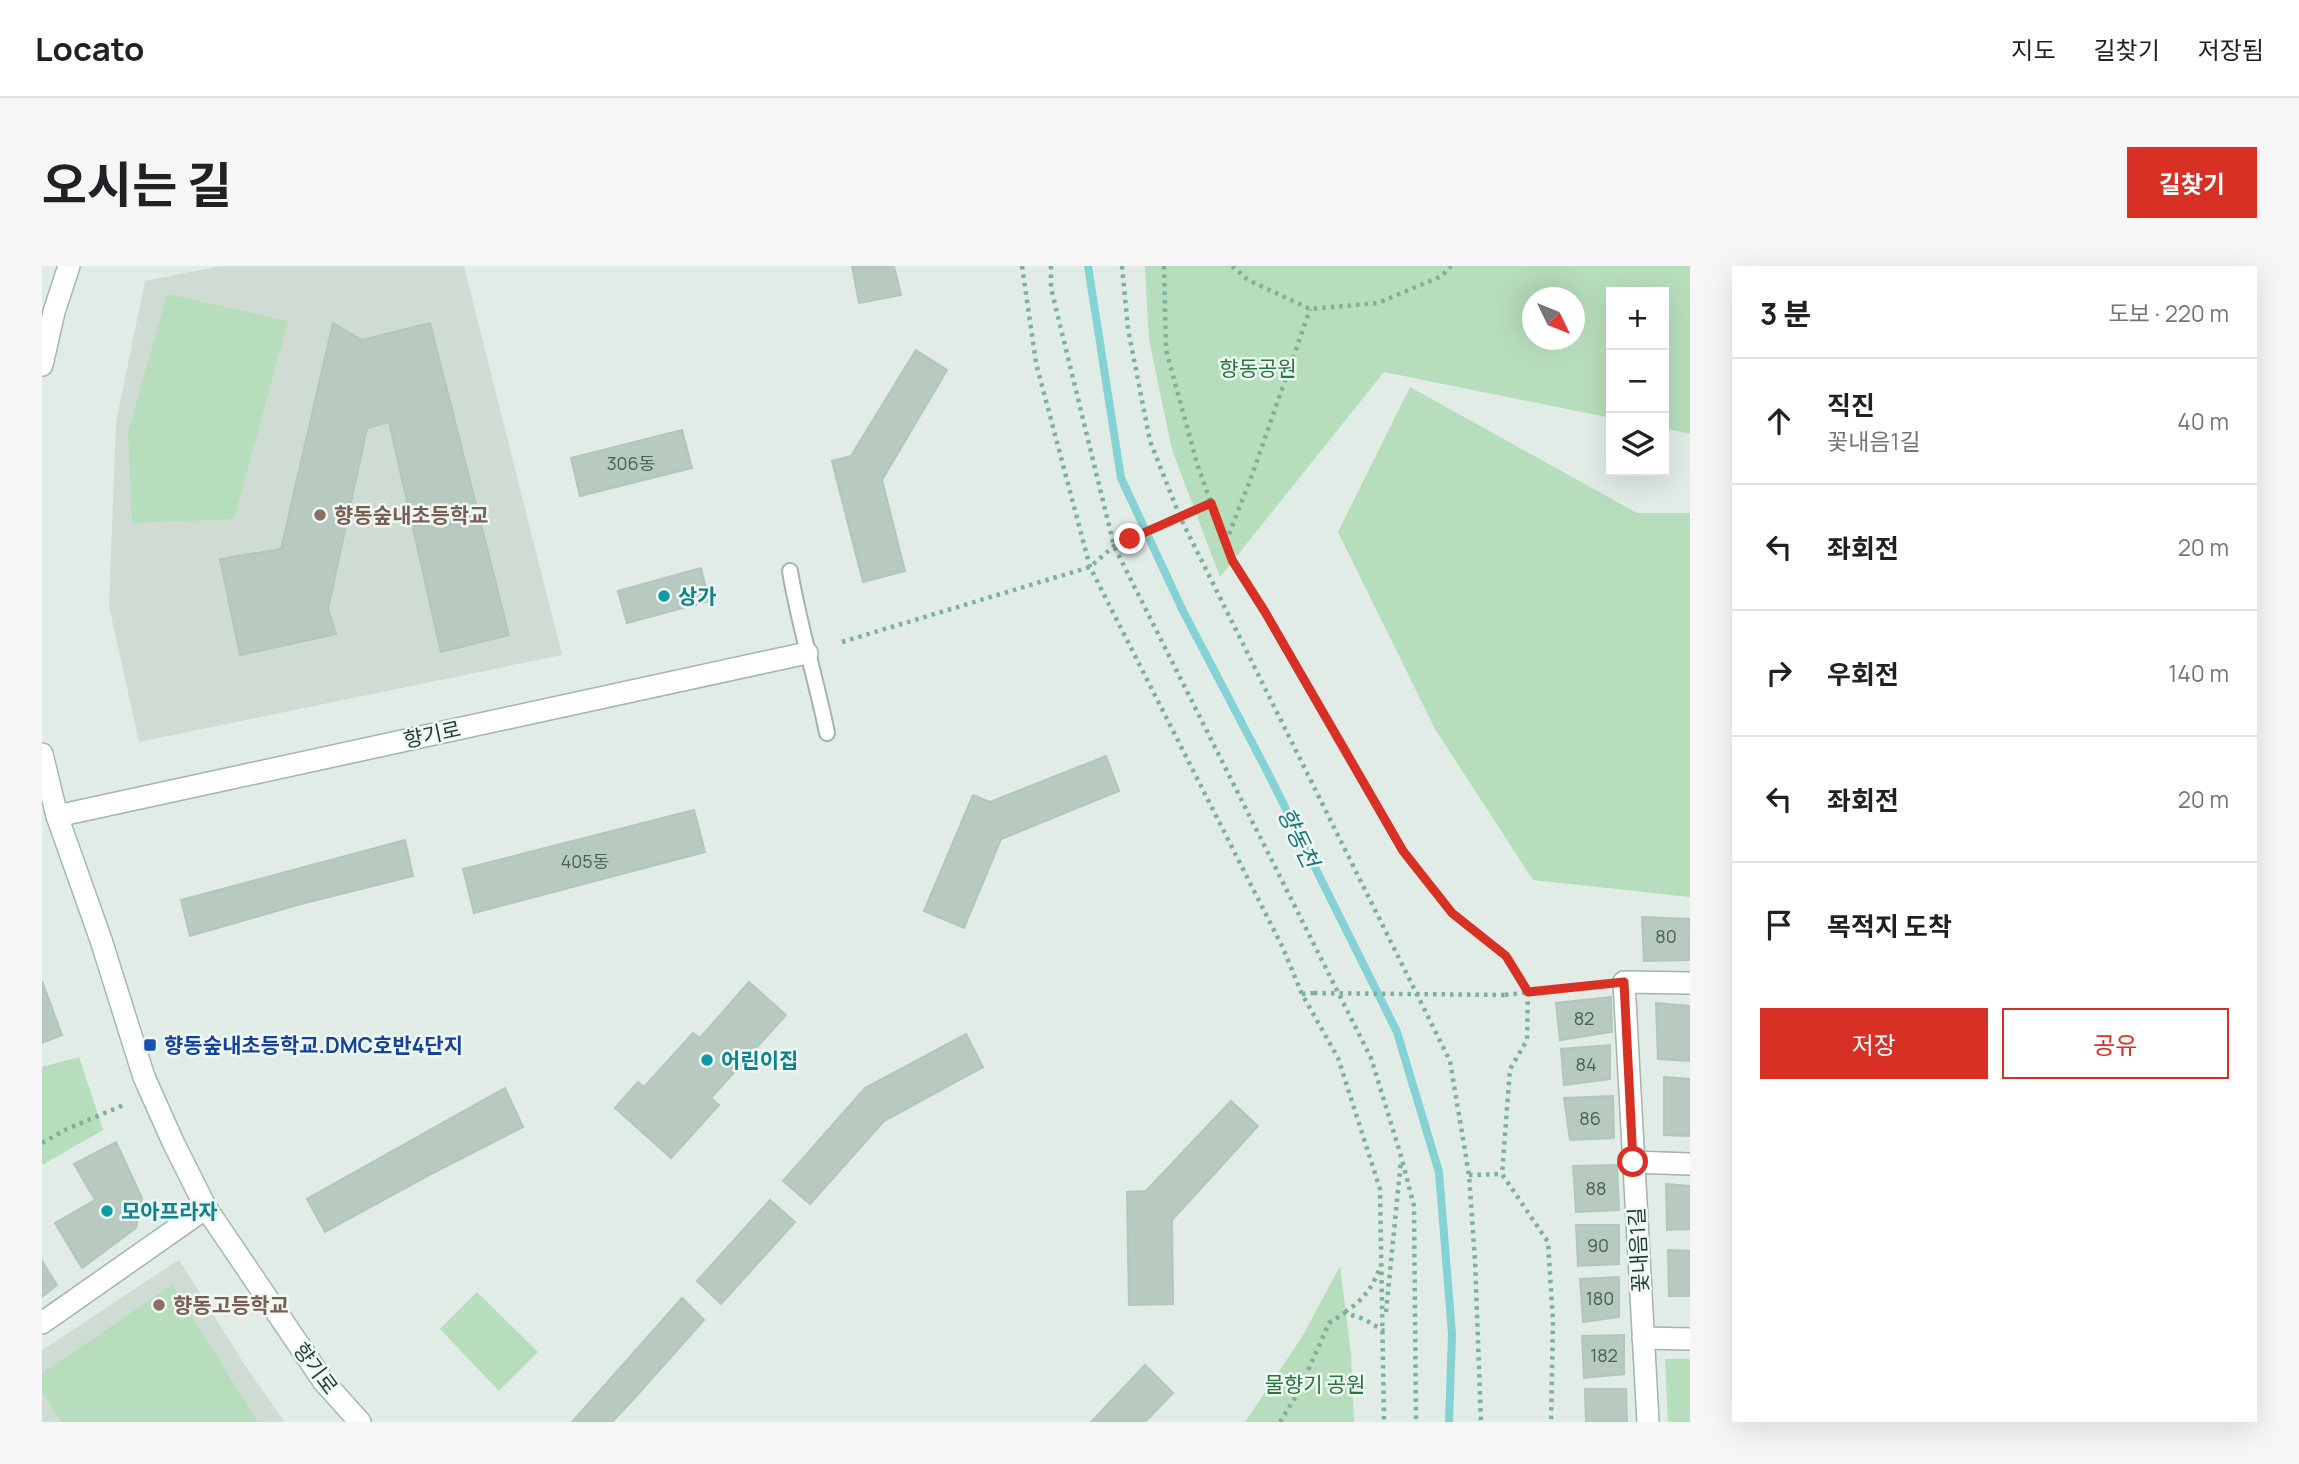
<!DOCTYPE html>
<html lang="ko">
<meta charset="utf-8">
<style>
body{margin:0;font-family:Manrope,"Noto Sans KR",sans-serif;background:#f6f6f6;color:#202124}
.controls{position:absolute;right:21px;top:21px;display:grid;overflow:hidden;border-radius:0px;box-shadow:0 7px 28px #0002}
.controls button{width:63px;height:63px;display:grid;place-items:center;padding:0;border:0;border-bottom:2px solid #e0e0e0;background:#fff;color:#202124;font:35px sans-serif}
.compass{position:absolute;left:1480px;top:21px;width:63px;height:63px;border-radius:50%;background:#fff;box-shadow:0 7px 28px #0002;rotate:133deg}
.stop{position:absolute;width:21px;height:21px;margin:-16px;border:5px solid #d93025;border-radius:50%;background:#fff}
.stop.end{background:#d93025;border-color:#fff;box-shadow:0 2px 7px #0008}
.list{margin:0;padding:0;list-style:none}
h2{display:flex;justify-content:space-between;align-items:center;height:91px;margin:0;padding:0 28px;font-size:30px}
h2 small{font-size:23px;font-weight:400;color:#757577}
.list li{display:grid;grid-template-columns:46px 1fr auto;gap:21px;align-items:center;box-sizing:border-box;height:126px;padding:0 28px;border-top:2px solid #e0e0e0}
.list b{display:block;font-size:26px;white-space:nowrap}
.list p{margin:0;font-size:23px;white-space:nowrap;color:#757577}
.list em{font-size:23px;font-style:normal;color:#757577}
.actions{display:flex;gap:14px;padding:21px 28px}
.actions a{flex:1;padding:16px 0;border:2px solid #d93025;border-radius:0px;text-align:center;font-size:24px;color:#d93025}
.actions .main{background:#d93025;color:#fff}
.icon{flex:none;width:38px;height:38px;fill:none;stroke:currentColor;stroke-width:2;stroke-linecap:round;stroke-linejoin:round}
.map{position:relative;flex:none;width:1648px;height:1156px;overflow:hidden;border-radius:0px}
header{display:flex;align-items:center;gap:42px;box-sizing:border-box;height:98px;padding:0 35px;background:#fff;border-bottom:2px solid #e0e0e0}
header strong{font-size:33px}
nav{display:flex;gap:38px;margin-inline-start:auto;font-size:24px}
.intro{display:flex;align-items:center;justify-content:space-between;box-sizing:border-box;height:168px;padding:0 42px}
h1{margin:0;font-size:49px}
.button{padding:18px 32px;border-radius:0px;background:#d93025;color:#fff;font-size:24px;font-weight:700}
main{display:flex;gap:42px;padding:0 42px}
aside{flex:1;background:#fff;border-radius:0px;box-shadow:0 7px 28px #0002}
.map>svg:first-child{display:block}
.built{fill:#cedcd3}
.green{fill:#b7debc;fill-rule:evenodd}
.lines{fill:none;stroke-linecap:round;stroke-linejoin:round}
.stream{stroke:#84d2d4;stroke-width:8}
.building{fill:#b8c9c0;stroke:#b2c6bb;stroke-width:2}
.service-casing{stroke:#a2b4ab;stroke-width:18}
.minor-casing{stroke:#a2b4ab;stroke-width:24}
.secondary-casing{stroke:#a0bbae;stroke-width:24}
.path{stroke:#7eb19a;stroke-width:4.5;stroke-dasharray:3.5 5;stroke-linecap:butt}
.service{stroke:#fff;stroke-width:14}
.minor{stroke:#fff;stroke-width:21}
.secondary{stroke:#fff;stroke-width:21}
.path-bridge{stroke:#7eb19a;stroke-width:4.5;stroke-dasharray:3.5 5;stroke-linecap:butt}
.route{stroke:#d93025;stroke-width:9}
.education-dot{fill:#8d6e63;stroke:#f0f8f3;stroke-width:2.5}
.culture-dot{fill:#0f9aa8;stroke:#f0f8f3;stroke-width:2.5}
.transit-dot{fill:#1a4fb4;stroke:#f0f8f3;stroke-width:2.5}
.labels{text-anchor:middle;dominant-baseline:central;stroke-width:5;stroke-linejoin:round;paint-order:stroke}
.number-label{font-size:18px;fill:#456055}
.park-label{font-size:21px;fill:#27763c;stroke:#f0f8f3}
.education-label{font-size:21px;font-weight:bold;fill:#785e54;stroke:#f0f8f3;text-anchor:start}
.culture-label{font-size:21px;font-weight:bold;fill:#0d838f;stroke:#f0f8f3;text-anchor:start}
.street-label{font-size:21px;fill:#1f3d31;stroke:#f0f8f3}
.transit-label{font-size:21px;font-weight:bold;fill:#164399;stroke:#f0f8f3;text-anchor:start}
.water-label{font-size:23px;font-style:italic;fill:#16787c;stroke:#f0f8f3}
</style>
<header>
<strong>Locato</strong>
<nav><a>지도</a><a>길찾기</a><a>저장됨</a></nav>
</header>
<div class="intro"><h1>오시는 길</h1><a class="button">길찾기</a></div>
<main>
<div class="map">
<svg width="1648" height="1156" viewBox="0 0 1648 1156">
<rect width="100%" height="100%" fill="#e0ece5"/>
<g class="built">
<polygon points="179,0 422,0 520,389 97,476 67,340 74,157 103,15"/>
<polygon points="137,994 206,1104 243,1156 0,1156 0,1084"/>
</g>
<g class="green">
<path d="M1103,0H1648V168L1622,162V26H1569V152L1342,106L1178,311L1130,184L1107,74ZM1490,32H1532V74H1490Z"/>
<polygon points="125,28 246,55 192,253 90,257 86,166"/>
<polygon points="1368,121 1595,247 1648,247 1648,631 1491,614 1393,463 1296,266"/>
<polygon points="37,791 61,864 0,899 0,801"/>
<polygon points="1298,1000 1309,1088 1312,1156 1203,1156 1260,1071"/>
<polygon points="130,1019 216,1156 20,1156 0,1126 0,1107"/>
<polygon points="435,1026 496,1086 457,1125 398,1063"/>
<polygon points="1623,1093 1648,1093 1648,1156 1626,1156"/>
</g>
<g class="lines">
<polyline class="stream" points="1046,0 1079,212 1141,345 1226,507 1355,766 1397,906 1410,1068 1407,1156"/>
</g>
<g class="building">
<polygon points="810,0 852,0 859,29 817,37"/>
<polygon points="291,57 320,74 388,57 467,369 399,386 347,156 325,162 286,343 294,368 198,389 178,293 239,283"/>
<polygon points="874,84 905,104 840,214 863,305 821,316 790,195 809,190"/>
<polygon points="640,164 650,202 538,230 529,192"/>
<polygon points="659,302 667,335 585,357 576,325"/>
<polygon points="1064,490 1077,525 959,573 922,662 882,645 931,529 948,536"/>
<polygon points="652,544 663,586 432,647 421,603"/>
<polygon points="363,574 371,610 259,638 148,670 139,634"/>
<polygon points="1600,651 1648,653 1647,694 1602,695"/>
<polygon points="0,715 20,769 0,777"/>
<polygon points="707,716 744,749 669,832 677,839 629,892 573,842 596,816 602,821 651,767 658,772"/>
<polygon points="1569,731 1570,766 1518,774 1514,737"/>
<polygon points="1614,737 1648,740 1648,795 1616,793"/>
<polygon points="924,768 941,801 842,855 768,938 741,915 823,822"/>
<polygon points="1568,779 1568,813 1522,819 1519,783"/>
<polygon points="1622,811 1648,813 1648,870 1622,869"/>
<polygon points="463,822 481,861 387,909 283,966 265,933"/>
<polygon points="1571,830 1572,872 1528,874 1522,832"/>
<polygon points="1189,835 1216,860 1130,954 1131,1038 1087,1039 1085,926 1104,925"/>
<polygon points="74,876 100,932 94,962 40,1002 13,957 53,934 32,898"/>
<polygon points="1575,899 1577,944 1534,946 1531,900"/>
<polygon points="1624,918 1648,920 1648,963 1625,964"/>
<polygon points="728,934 753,956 679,1038 655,1015"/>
<polygon points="1534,959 1577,959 1577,998 1536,1000"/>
<polygon points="1626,984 1648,985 1648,1030 1627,1030"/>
<polygon points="0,995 15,1019 0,1031"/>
<polygon points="1577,1011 1577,1051 1541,1056 1538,1013"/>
<polygon points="640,1032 662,1054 588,1137 570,1156 530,1156"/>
<polygon points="1582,1069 1582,1108 1542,1112 1540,1070"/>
<polygon points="1103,1099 1131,1127 1103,1156 1049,1156"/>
<polygon points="1543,1123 1584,1123 1585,1156 1544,1156"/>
</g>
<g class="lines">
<defs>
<path id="service" d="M748,305C757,360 774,412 785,467"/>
<g id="minor">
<polyline points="15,550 765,387"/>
<polyline points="1591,896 1648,898"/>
<polyline points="0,1057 164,942"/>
<polyline points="1601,1072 1648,1073"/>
<polyline points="1606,1156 1582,716 1648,717"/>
</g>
<g id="secondary">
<polyline points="0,99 12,46 27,0"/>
<polyline points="0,488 15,550 59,674 102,811 131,876 164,942 282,1116 318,1156"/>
</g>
</defs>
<use href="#service" class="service-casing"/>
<use href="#minor" class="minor-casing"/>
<use href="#secondary" class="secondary-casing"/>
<g class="path">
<polyline points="980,0 994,97 1048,301 1241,682 1260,728 1296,792 1338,923 1342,1156"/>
<polyline points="1009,0 1009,22 1072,280 1329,792 1359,890 1372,940 1374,1156"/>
<polyline points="1080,0 1086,63 1108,175 1138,251 1408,795 1427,909 1433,994 1439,1156"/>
<polyline points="1122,0 1124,84 1156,201 1190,294 1223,346 1361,585 1410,647 1464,690 1486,726 1485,774 1468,803 1460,908 1506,976 1511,1055 1509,1156"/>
<polyline points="1190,0 1206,14 1268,43 1336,37 1400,10 1409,0"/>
<polyline points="1184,276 1210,209 1268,43"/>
<polyline points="800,376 1048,301 1072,280 1169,237"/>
<polyline points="1260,728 1272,727"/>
<polyline points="1463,729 1559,718"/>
<polyline points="0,877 25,863 84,838"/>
<polyline points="1427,909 1460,908"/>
<path d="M1303,1046C1323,1033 1331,1020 1339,999"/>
<polyline points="1344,1046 1359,894"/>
<polyline points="1238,1156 1256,1127 1287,1057 1303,1047 1322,1053 1342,1065"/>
</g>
<use href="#service" class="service"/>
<use href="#minor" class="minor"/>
<use href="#secondary" class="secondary"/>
<polyline class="path-bridge" points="1272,727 1463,729"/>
</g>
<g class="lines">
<polyline class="route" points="1088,273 1169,237 1190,294 1223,346 1361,585 1410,647 1464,690 1486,726 1582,716 1591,896"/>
</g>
<g class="education-dot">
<circle cx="278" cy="249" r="7"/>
<circle cx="117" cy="1039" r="7"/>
</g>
<g class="culture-dot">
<circle cx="622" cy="330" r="7"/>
<circle cx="665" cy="794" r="7"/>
<circle cx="65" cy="945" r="7"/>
</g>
<rect class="transit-dot" x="101" y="772" width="14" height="14" rx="3.5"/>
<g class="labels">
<g class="number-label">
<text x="589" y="197">306동</text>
<text x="543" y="595">405동</text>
<text x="1624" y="670">80</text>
<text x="1542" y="752">82</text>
<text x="1544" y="798">84</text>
<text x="1548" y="852">86</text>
<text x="1554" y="922">88</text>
<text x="1556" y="979">90</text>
<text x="1558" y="1032">180</text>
<text x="1562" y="1089">182</text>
</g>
<g class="park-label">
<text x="1216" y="102">향동공원</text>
<text x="1273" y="1118">물향기 공원</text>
</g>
<g class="education-label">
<text x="292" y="249">향동숲내초등학교</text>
<text x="131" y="1039">향동고등학교</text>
</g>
<g class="culture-label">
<text x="636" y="330">상가</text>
<text x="679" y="794">어린이집</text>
<text x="79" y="945">모아프라자</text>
</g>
<g class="street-label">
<text transform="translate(390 468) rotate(-12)">향기로</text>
<text transform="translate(1596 984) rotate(-93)">꽃내음1길</text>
<text transform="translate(274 1102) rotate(53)">향기로</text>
</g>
<g class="transit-label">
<text x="122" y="779">향동숲내초등학교.DMC호반4단지</text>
</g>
<g class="water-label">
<text transform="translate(1257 571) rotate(64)">향동천</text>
</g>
</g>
</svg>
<div class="controls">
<button>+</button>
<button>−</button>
<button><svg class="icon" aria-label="layers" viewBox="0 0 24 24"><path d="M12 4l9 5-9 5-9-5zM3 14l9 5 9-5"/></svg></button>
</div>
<svg class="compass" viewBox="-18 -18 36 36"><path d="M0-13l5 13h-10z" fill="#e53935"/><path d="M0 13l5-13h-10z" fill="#757577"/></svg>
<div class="stop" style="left:1591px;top:896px"></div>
<div class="stop end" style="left:1088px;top:273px"></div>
</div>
<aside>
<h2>3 분<small>도보 · 220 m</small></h2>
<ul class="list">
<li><svg class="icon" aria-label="ahead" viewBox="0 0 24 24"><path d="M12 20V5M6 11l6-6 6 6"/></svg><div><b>직진</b><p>꽃내음1길</p></div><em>40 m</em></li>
<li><svg class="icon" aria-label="left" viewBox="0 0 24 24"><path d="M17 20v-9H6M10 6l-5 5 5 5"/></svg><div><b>좌회전</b></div><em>20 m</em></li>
<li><svg class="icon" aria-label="right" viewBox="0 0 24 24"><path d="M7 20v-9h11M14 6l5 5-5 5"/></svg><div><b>우회전</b></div><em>140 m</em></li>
<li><svg class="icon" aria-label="left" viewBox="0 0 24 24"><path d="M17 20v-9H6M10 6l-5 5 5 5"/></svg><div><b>좌회전</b></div><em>20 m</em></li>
<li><svg class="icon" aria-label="arrive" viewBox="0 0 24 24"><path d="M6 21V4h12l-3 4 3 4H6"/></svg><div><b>목적지 도착</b></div></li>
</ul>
<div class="actions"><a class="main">저장</a><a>공유</a></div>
</aside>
</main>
